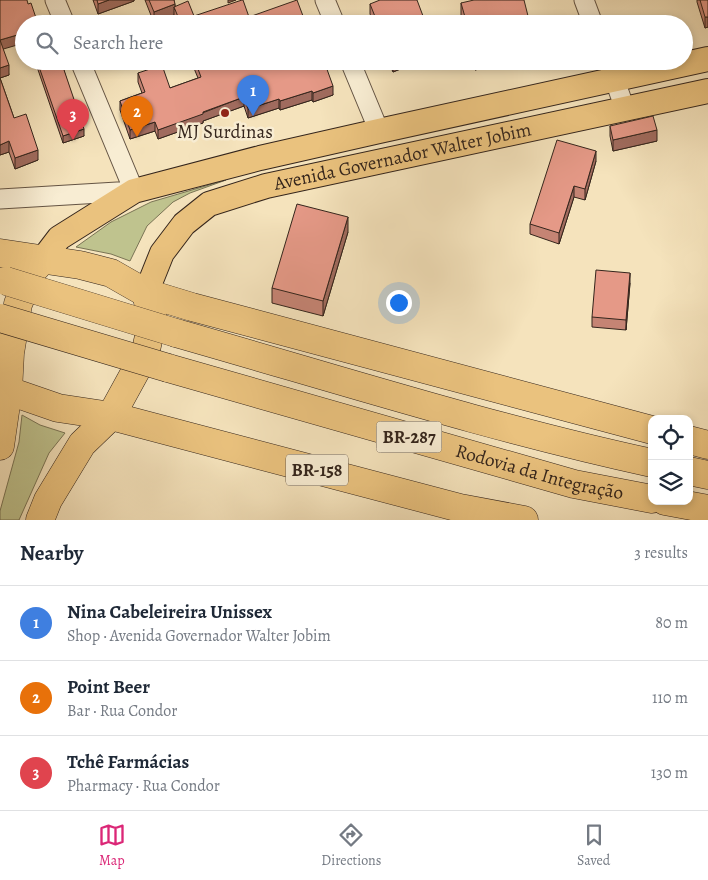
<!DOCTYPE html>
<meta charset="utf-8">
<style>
body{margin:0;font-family:Alegreya,serif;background:#f2f2f3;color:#1f2937}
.controls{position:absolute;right:15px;bottom:15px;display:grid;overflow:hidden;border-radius:10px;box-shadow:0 2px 8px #0003}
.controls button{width:45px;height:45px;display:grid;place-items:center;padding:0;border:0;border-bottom:1px solid #e0e1e3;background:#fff;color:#1f2937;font:25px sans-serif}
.you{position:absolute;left:398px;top:302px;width:18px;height:18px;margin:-12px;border:4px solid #fff;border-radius:50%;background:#1a73e8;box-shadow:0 0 0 8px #1a73e833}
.badge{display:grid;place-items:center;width:32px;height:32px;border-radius:50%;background:#db2777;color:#fff;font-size:16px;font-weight:700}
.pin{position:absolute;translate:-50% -41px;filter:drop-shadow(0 1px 2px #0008)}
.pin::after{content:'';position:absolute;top:26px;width:18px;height:15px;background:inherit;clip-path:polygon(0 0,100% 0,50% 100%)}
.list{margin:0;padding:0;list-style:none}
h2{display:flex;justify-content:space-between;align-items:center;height:65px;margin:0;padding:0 20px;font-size:21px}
h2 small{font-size:16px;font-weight:400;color:#747a83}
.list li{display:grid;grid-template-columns:32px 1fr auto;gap:15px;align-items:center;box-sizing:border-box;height:75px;padding:0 20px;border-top:1px solid #e0e1e3}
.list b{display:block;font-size:19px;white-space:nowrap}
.list p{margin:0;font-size:16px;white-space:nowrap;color:#747a83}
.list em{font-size:16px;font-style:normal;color:#747a83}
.icon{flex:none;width:28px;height:28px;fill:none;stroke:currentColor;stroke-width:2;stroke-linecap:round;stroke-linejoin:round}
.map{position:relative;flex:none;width:708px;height:520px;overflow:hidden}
.search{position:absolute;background:#fff;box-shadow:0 2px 8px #0003;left:15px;right:15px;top:15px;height:55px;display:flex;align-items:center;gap:12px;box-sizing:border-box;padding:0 18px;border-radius:28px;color:#747a83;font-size:19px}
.sheet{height:290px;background:#fff}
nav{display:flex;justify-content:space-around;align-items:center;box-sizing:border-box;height:70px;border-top:1px solid #e0e1e3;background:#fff;font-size:14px;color:#747a83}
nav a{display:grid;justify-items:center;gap:2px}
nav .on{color:#db2777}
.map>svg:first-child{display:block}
.green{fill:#bfc38e;stroke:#7a7455}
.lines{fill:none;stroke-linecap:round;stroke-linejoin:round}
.minor-casing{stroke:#645444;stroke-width:21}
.major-casing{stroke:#34251c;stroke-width:26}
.highway-casing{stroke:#34251c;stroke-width:29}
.minor{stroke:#f8edd3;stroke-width:19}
.major{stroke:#eac27e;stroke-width:24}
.highway{stroke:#eac27e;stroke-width:28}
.highway-bridge-casing{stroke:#34251c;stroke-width:29;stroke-linecap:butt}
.highway-bridge{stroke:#eac27e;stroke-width:28}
.wall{fill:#c58474;stroke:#34251c}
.shaded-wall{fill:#a06b5e;stroke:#34251c}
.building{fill:#e59987;stroke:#34251c}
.poi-dot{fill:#8f2418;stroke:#f8edd3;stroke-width:2}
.labels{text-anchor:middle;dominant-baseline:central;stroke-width:5;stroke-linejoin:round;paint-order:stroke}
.shield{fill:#f8edd3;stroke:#6f6153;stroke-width:1}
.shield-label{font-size:18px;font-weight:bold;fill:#34251c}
.poi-label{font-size:19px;fill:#34251c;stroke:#f8edd3}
.street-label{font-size:19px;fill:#34251c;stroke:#f8edd3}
</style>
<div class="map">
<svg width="708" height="520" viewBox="0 0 708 520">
<rect width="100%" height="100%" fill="#f5e3bc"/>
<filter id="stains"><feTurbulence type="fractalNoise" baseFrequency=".004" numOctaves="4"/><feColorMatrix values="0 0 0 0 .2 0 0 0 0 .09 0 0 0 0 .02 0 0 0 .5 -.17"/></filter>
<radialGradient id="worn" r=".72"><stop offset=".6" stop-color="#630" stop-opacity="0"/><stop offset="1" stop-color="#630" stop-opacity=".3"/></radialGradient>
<g class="green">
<polygon points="226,180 190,193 173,202 147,226 130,261 111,254 76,247 111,222 151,202"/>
<polygon points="22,415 40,425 65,433 49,453 19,520 0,520 0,511 19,442"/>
</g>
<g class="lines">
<defs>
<g id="minor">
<polyline points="55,0 65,24"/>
<polyline points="325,0 335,24"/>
<polyline points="584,0 593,24"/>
<polyline points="350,61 379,131"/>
<polyline points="608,61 625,109"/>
<polyline points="0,199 134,191 80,61"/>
</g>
<g id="major">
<polyline points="43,259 59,238 134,191 260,158 379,131 708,59"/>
<path id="s1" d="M146,293L162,253L184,224L209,204L266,186L708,91"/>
</g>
<g id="highway">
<polyline points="0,253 80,265 111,273 146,293 192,307 652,430"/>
<path d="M176,333C334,378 491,428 652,463"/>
<path id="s2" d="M168,368L574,484L652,499"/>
<polyline points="0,388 58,408 111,416 460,508 524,520"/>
<polyline points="689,440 708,445"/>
<polyline points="0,446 8,391 10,353 18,304 32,271 37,266"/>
<polyline points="689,471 708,475"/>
<polyline points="665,501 708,509"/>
<polyline points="40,520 48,500 82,444 111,416 145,354 153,319 148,302"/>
</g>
</defs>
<use href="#minor" class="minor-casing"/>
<use href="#major" class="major-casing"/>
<use href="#highway" class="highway-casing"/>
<use href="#minor" class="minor"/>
<use href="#major" class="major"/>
<use href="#highway" class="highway"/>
<defs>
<g id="highway-bridge">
<polyline points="6,281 176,333"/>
<polyline points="0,318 168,368"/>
</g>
</defs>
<use href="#highway-bridge" class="highway-bridge-casing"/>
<use href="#highway-bridge" class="highway-bridge"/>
</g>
<g class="wall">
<polygon points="0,0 3,49 9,75 0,78 14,118 38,160 15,169 9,152 0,155"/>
<polygon points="93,0 134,0 134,1 98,14"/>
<polygon points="145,0 174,0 175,6 194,16 249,17 306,24 177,24 174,15 154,23"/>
<polygon points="697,0 708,0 708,27 705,28 697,2"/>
<polygon points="461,3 530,24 463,24 461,16"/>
<polygon points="370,4 426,24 374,24 370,14"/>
<polygon points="35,61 61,61 84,136 63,143"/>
<polygon points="191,61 324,61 333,95 313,102 312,100 280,110 279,108 248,118 244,106 203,121 203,123 158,139 155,131 130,139 120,110 120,101 142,93 138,82 138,73 170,88 198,78"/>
<polygon points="388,61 420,61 393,72"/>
<polygon points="473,61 510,61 475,70"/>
<polygon points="610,126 657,141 613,151 610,136"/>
<polygon points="596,161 585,200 574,197 559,244 530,234 530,224"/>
<polygon points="348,232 323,316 272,303 272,288"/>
<polygon points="630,283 626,330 592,327 592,317"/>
</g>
<g class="shaded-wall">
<polygon points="109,0 134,0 134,1 98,14 98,4"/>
<polygon points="228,0 236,0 228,3"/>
<polygon points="175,4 175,10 174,7 174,15 154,23 154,12"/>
<polygon points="705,17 708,17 708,27 705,28"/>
<polygon points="24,33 24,43 0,50 0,40"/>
<polygon points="394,61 420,61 393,72 393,62"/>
<polygon points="475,61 510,61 475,70"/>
<polygon points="9,65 9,75 0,78 0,68"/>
<polygon points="333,86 333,95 313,102 313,93"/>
<polygon points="312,91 312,100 280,110 280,101"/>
<polygon points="244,97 244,106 203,121 203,123 158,139 158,130"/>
<polygon points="279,99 279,108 248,118 248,109"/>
<polygon points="155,122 155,131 130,139 130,130"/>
<polygon points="84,129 84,136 63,143 63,136"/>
<polygon points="657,130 657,141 613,151 613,140"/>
<polygon points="9,141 9,152 0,155 0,145"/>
<polygon points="38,150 38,160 15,169 15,158"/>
<polygon points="596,151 596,161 585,200 585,189"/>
<polygon points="574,186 574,197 559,244 559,233"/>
<polygon points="348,217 348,232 323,316 323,301"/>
<polygon points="630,273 630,283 626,330 626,320"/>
</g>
<g class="building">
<polygon points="0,0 27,0 28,4 31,3 38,24 24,24 24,33 0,40 9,65 0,68"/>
<polygon points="97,0 109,0 98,4"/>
<polygon points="149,0 174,0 175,4 154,12"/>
<polygon points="242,0 243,0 249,17 297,0 306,24 181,24 174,7 188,1 194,16"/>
<polygon points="380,0 417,0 426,24 378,24 370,4"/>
<polygon points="474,0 524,0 530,24 467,24 461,3"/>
<polygon points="700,0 708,0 708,17 705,17"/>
<polygon points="37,61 61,61 84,129 63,136"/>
<polygon points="195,61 324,61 333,86 313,93 312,91 280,101 279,99 248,109 244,97 203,112 203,114 158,130 155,122 130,130 120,101 145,92 138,73 162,65 170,88 201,77"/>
<polygon points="0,78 14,118 26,114 38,150 15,158 9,141 0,145"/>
<polygon points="653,116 657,130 613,140 610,126"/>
<polygon points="557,140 596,151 585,189 574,186 559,233 530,224"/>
<polygon points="297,204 348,217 323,301 272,288"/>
<polygon points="596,270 630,273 626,320 592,317"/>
</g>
<circle class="poi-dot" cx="225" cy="113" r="5"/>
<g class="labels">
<g class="shield">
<rect x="376.5" y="421.5" width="65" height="31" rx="4"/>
<rect x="286" y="454.5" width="62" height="31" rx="4"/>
</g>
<g class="shield-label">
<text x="409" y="437">BR-287</text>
<text x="317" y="470">BR-158</text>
</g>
<g class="poi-label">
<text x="225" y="132">MJ Surdinas</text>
</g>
<g class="street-label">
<text stroke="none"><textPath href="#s1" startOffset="311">Avenida Governador Walter Jobim</textPath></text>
<text stroke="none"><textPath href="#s2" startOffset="386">Rodovia da Integração</textPath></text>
</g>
</g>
<rect width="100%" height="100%" filter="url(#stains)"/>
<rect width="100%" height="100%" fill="url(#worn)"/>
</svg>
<div class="controls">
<button><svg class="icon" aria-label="locate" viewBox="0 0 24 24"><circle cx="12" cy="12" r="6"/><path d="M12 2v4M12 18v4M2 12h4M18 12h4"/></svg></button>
<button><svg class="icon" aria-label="layers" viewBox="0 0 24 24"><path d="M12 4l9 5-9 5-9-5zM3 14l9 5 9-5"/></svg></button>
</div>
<div class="you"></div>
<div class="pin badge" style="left:253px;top:116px;background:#3f7fe0">1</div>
<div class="pin badge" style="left:137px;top:137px;background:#e8710a">2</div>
<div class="pin badge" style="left:73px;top:140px;background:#e0444e">3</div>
<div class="search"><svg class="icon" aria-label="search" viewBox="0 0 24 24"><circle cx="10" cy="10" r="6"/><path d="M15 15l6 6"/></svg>Search here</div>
</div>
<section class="sheet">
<h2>Nearby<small>3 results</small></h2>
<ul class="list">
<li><span class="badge" style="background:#3f7fe0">1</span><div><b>Nina Cabeleireira Unissex</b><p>Shop · Avenida Governador Walter Jobim</p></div><em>80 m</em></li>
<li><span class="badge" style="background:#e8710a">2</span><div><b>Point Beer</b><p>Bar · Rua Condor</p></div><em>110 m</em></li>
<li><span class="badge" style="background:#e0444e">3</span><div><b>Tchê Farmácias</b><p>Pharmacy · Rua Condor</p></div><em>130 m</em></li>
</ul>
</section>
<nav>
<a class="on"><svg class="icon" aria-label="map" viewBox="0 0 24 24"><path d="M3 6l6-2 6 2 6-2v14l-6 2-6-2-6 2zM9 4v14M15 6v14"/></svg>Map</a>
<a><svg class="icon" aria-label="directions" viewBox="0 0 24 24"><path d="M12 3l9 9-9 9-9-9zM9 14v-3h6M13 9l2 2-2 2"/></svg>Directions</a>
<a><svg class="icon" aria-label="saved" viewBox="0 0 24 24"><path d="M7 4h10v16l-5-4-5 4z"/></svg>Saved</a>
</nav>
